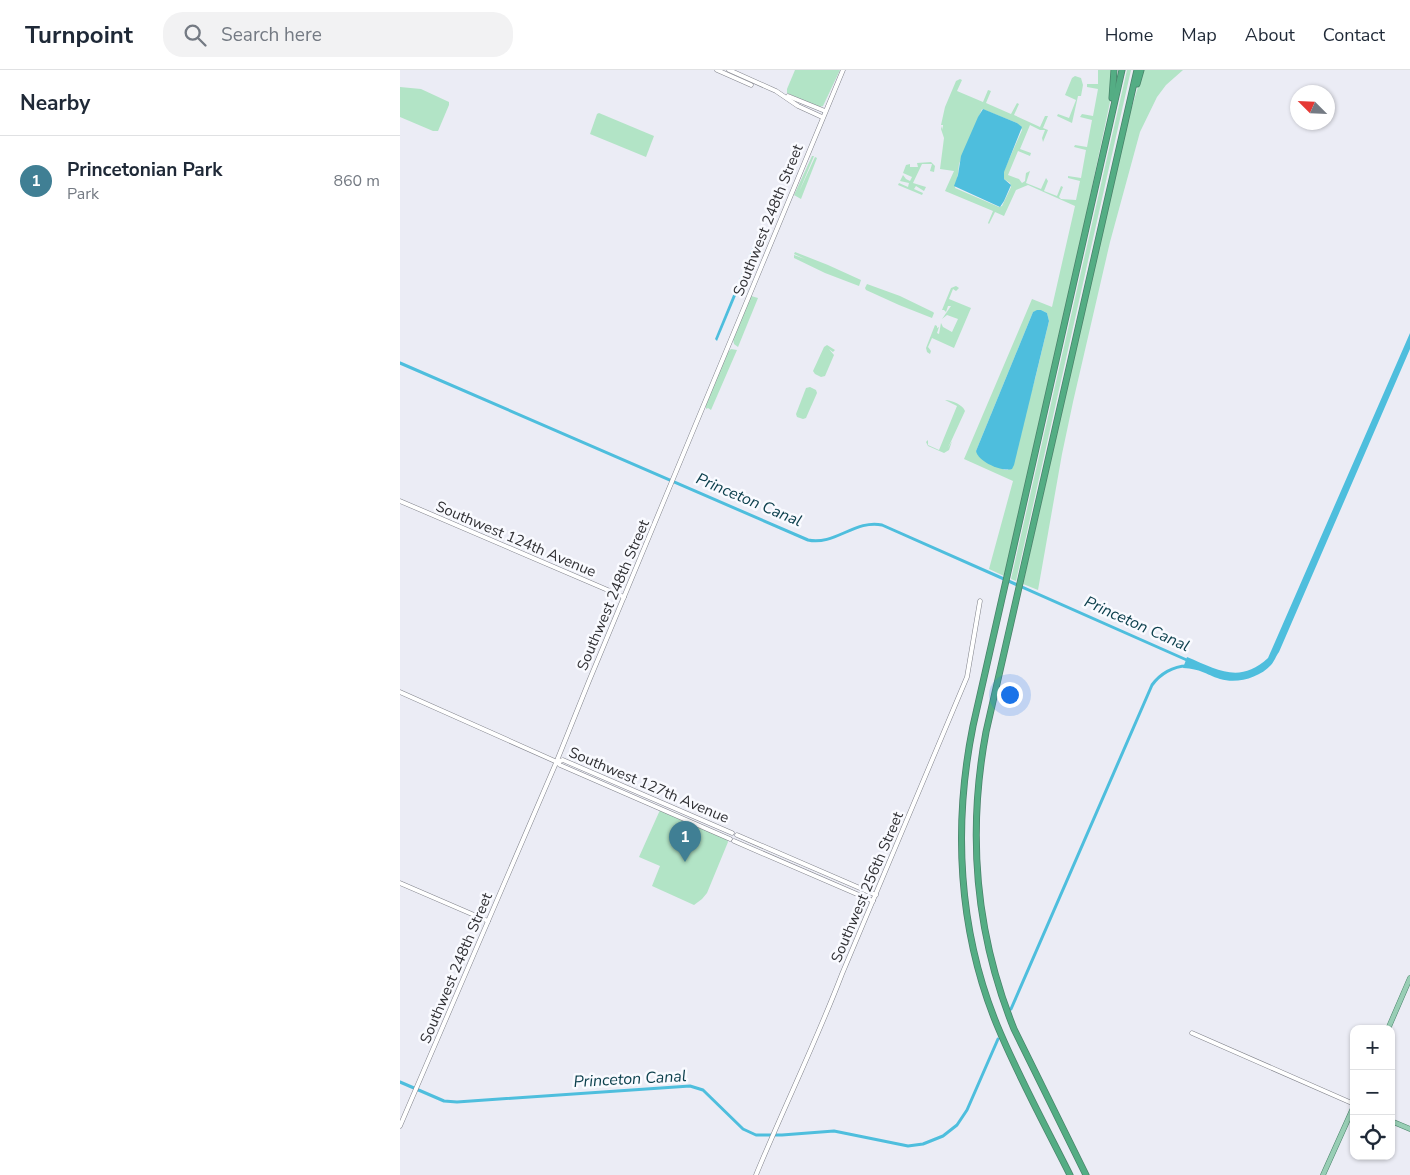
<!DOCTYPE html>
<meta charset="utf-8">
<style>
body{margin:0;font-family:"Nunito Sans",sans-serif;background:#f2f2f3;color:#1f2937}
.controls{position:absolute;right:15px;bottom:15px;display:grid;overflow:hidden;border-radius:10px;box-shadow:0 1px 4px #0004}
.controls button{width:45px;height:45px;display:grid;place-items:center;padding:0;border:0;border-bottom:1px solid #e0e1e3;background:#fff;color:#1f2937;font:25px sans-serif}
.compass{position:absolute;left:890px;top:15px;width:45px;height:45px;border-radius:50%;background:#fff;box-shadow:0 1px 4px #0004;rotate:294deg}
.you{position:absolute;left:609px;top:624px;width:18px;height:18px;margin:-12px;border:4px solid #fff;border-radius:50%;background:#1a73e8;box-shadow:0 0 0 8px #1a73e833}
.badge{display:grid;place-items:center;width:32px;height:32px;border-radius:50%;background:#407f94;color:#fff;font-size:16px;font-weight:700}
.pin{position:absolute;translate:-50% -41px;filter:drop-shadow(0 1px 2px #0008)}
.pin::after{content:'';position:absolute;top:26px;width:18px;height:15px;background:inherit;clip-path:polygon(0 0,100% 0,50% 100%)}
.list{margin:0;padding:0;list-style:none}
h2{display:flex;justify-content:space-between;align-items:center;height:65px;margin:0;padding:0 20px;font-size:21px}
h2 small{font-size:16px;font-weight:400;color:#747a83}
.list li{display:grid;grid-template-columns:32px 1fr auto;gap:15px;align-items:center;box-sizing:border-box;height:90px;padding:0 20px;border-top:1px solid #e0e1e3}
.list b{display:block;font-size:19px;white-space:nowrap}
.list p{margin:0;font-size:16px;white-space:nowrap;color:#747a83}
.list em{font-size:16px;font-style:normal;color:#747a83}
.icon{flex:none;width:28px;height:28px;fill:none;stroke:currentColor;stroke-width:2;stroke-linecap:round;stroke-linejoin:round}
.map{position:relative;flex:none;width:1010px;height:1105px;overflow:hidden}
header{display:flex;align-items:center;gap:30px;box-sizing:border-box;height:70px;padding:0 25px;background:#fff;border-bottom:1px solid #e0e1e3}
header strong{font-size:24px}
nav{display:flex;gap:28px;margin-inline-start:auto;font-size:18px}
.search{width:350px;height:45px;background:#f2f2f3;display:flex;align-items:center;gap:12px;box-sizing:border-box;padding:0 18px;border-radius:20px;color:#747a83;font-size:19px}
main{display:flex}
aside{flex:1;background:#fff}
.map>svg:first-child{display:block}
.green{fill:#b2e4c6;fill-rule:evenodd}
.water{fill:#4ebedd}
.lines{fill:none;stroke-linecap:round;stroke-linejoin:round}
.canal{stroke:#4ebedd;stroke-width:3}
.minor-casing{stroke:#81838b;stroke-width:5}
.major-casing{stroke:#488269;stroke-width:5.5}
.highway-casing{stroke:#488269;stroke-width:7}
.minor{stroke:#fff;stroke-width:4}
.major{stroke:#98ceb5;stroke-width:4.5}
.highway{stroke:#54ad84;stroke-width:5.5}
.labels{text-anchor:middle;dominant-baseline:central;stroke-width:5;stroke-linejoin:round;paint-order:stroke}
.street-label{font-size:15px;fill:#323236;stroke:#f9faff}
.water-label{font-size:16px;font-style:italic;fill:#0e414e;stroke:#f9faff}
</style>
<header>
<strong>Turnpoint</strong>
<div class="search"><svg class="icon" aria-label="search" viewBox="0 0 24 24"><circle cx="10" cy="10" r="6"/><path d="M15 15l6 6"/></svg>Search here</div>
<nav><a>Home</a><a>Map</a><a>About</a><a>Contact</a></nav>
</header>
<main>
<aside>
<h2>Nearby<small></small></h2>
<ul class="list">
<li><span class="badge">1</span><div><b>Princetonian Park</b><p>Park</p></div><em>860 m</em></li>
</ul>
</aside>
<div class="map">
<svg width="1010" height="1105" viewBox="0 0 1010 1105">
<rect width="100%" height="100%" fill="#ebecf5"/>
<g class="green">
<polygon points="395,0 440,0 423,36 419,37 387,23 387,19"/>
<path d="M698,0H713L710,32L686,145L604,506L589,499L613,411L564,389L632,229L652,237L675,136L628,115L616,120L604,146L595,142L589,154L588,153L593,141L545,121L554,101L540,99L544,68L541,59L542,56L543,60V55H541L545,37L556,11L560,9L562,10L557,21L583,32L588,20L591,21L586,33L611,44L617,33L619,34L614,45L640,57L645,46H648L643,58L648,60L643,72L642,68L645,60H640L630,55L620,79L631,83L630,86L618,81L608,105L619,109L622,113L625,111L626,103L630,101L626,113L641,119L646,108L648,111L644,121L657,126L661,116L663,117L659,127L661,129L676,130L680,111L668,108V106L681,108L686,80L674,77L675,75L687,77L692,50L680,47L682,44L693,46L698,19L687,17V14H698ZM582,39L617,53L622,60L603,103L604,109L610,113L611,117L602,136L599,137L555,118L558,104L559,94ZM641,240L647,243L649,251L635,309L608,400H605L588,393L576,381L633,242Z"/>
<polygon points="727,0 731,0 616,511 611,509"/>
<polygon points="743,0 783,0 766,15 757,27 740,62 710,172 673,332 662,384 638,520 623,514 729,47"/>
<polygon points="675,6 681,8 683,15 681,26 678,26 672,53 657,46 658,44 669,48 676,30 665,25 672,8"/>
<polygon points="0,17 21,19 49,32 49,35 38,61 33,61 0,47"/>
<polygon points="199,43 254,66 246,87 190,64 197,44"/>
<polygon points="412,86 414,86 399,122 415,87 417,88 401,129 394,125"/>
<polygon points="531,92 535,96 534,102 530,101 532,94 522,94 513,113 526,117 524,121 516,116 514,119 523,123 522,125 498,115 499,113 508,117 509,113 500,111 503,105 506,109 510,111 512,107 503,103 506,95 510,94 510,97 518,97 517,93"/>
<polygon points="395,182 428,195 461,210 459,216 425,203 394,188 394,185 405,189 394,184"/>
<polygon points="467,214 500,226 533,242 534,243 532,248 499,235 466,220 465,218"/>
<polygon points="556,216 559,218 556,221 553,219 549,229 571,238 554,278 532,268 528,277 531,281 530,284 527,282 526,278 535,255 537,256 537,258 539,257 537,263 539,264 541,253 543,257 552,262 558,249 547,245 542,249 551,236 548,236 546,242 544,240 542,240 551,218"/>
<polygon points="351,226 358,228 338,277 334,274 333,269"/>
<polygon points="427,275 435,280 433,282 429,279 434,285 425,306 421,307 415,304 413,301 424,277"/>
<polygon points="331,279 337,280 311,340 308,338 306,339 306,334 327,283"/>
<polygon points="410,317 416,320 417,323 406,348 403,349 397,347 396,344 406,318"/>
<path d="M545,330C552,330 563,335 565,341L548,378L552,371L549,380L544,383L528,376L526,372L528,370V375L539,380L557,336Z"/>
<polygon points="260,740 327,769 328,772 307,823 302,829 294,835 252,816 260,796 239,787"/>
</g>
<g class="water">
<polygon points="583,39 617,53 622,57 604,102 604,109 611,115 604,131 600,137 554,116 558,105 561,86 578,47"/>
<polygon points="354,178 355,180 317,271 315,269 352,179"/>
<path d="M637,240H641L647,243L649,251L614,395L612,399C602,402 578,392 576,381L633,242Z"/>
<path d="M1010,263V279L879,582C876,586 874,592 871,595C859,608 837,614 820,609C805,604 801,599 783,598L787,587C818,600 840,614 868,588Z"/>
</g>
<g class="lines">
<g class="canal">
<path d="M0,293L408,470C434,476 456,449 482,455L789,591"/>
<path d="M611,939L752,615C760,604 773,596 787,596"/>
<polyline points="0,1012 44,1031 57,1032 290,1016 303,1020 343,1059 356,1065 382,1065 434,1061 508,1076 523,1074 543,1066 557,1055 567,1040 598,969"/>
</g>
<defs>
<g id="minor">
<polyline points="317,0 351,15"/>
<polyline points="329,0 376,21 398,36 422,47"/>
<polyline points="388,26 425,41"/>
<polyline points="0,431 224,527"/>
<polyline points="0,622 157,692 160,695 330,769"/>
<polyline points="157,692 163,690 332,763"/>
<polyline points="337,765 476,825"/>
<polyline points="334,771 473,831"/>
<polyline points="0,813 88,851"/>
<polyline points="792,963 954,1034"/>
<polyline points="0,1056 156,693 189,611 443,0"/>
<path d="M356,1105C384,1037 416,972 442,904L567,607L580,531"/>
</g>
<g id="major">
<polyline points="988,959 1010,908"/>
<polyline points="991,1051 1010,1059"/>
<polyline points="923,1105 954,1036"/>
</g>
<g id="highway">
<polyline points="737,14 741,0"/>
<polyline points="712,28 714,0"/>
<path d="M670,1105C645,1055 618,1006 597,955C558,860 553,755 573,656L722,0"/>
<path d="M686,1105L614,959C575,862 567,764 586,662L737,0"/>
</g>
</defs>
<use href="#minor" class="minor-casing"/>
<use href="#major" class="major-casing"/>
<use href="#highway" class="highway-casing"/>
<use href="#minor" class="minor"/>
<use href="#major" class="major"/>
<use href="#highway" class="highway"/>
</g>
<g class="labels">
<g class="street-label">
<text transform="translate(368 150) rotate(-68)">Southwest 248th Street</text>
<text transform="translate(116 469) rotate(23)">Southwest 124th Avenue</text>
<text transform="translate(213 525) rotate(-67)">Southwest 248th Street</text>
<text transform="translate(249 715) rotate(23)">Southwest 127th Avenue</text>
<text transform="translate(467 817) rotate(-67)">Southwest 256th Street</text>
<text transform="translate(56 898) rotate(-67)">Southwest 248th Street</text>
</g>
<g class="water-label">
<text transform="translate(349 430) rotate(23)">Princeton Canal</text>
<text transform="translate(737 554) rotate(24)">Princeton Canal</text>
<text transform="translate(230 1009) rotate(-3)">Princeton Canal</text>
</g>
</g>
</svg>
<div class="controls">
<button>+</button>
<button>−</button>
<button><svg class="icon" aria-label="locate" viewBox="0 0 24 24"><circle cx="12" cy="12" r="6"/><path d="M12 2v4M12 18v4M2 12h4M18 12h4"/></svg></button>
</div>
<svg class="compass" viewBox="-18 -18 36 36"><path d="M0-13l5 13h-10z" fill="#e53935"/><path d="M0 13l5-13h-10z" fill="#747a83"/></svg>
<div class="you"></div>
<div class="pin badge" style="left:285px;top:792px">1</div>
</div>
</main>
